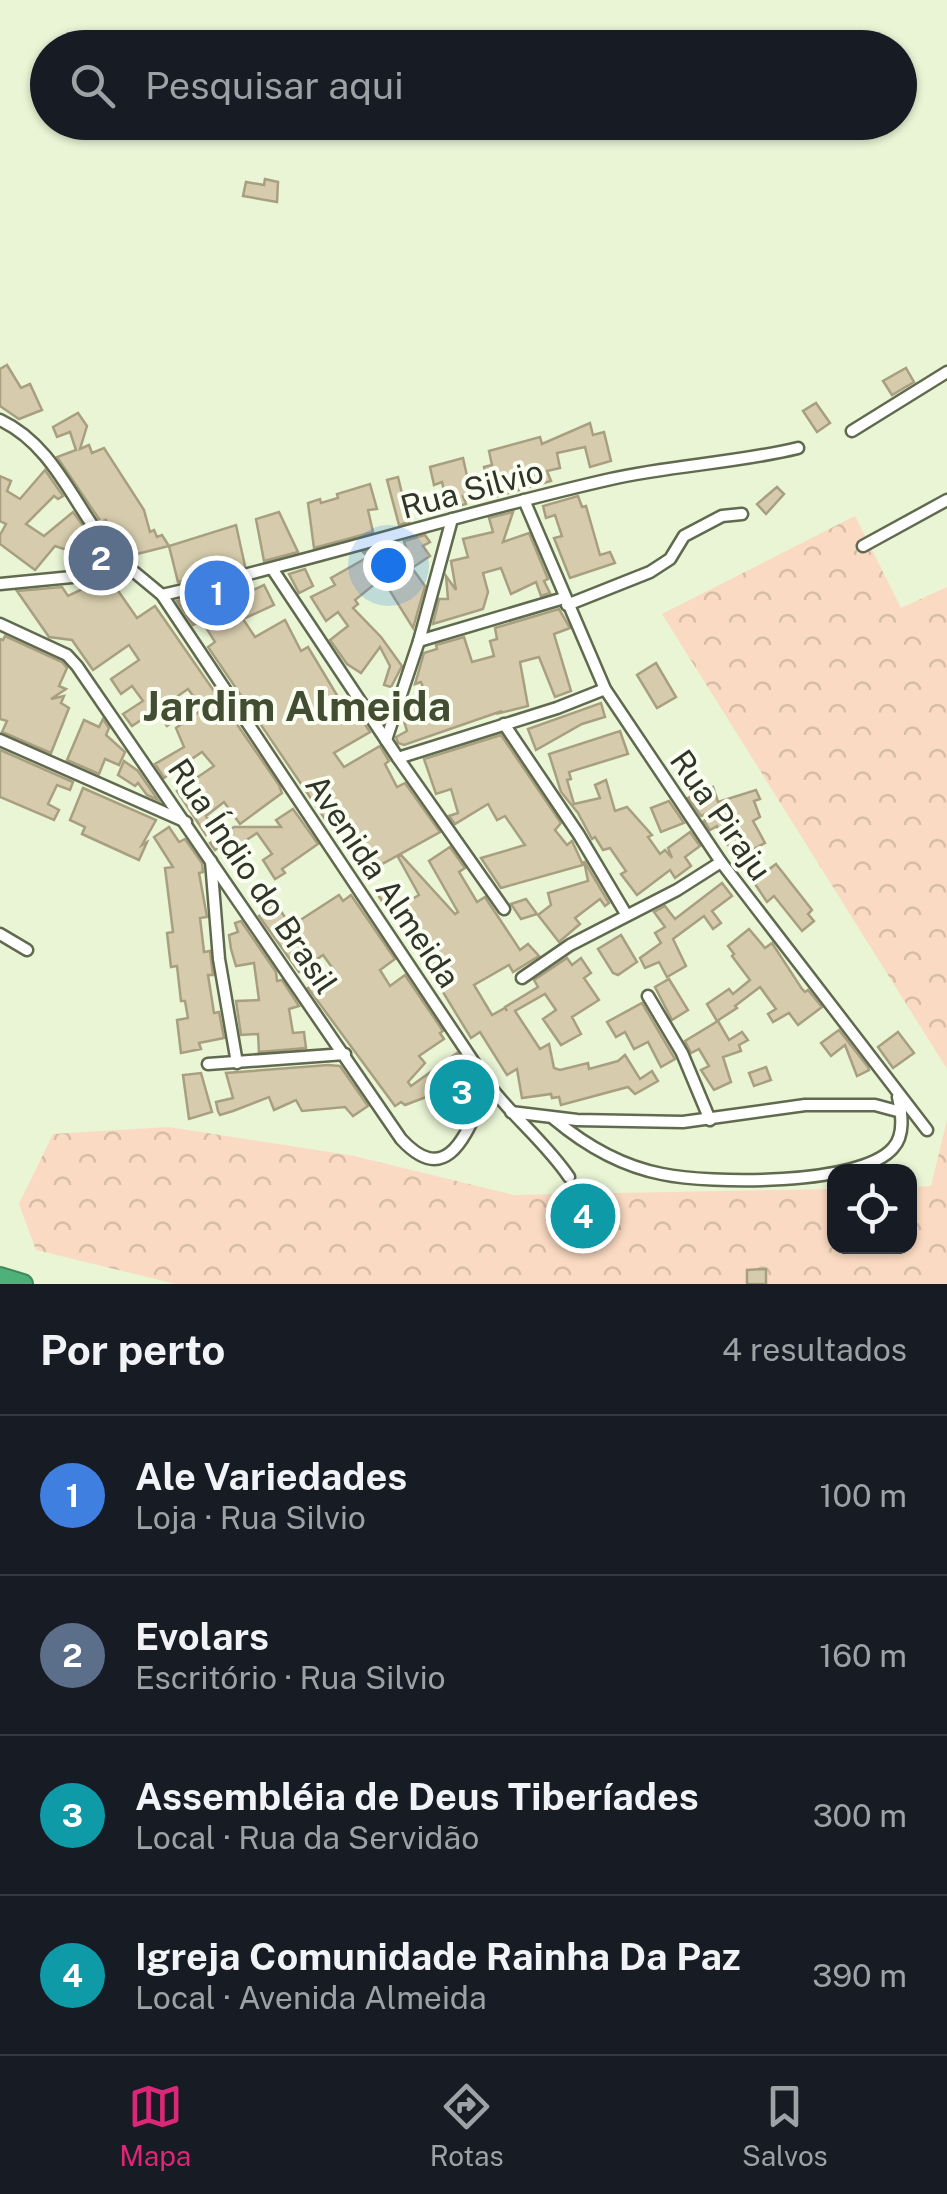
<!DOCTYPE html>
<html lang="pt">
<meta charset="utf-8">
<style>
body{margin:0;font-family:"Public Sans",sans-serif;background:#20242c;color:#f1f3f6}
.controls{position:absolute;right:30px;bottom:30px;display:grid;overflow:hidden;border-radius:20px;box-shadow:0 2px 8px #0004}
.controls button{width:90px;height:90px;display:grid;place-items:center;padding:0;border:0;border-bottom:2px solid #363941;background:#171b24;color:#f1f3f6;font:50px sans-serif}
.you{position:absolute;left:388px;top:565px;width:35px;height:35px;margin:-25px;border:8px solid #fff;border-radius:50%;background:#1a73e8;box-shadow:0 0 0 15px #1a73e833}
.badge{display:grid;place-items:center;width:65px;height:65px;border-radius:50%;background:#db2777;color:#fff;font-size:32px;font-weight:700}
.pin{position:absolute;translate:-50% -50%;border:5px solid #fff;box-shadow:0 2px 10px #0006}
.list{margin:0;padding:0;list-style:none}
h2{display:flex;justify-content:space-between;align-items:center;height:130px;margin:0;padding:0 40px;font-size:42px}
h2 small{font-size:32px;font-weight:400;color:#9ea1a6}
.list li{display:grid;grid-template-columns:65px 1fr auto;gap:30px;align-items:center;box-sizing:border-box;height:160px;padding:0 40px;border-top:2px solid #363941}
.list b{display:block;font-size:38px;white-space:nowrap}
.list p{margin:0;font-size:32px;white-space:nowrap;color:#9ea1a6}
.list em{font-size:32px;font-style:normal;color:#9ea1a6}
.icon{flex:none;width:55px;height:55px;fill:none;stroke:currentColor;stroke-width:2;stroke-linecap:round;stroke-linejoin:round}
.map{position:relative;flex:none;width:947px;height:1284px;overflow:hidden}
.search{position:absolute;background:#171b24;box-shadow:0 2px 8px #0004;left:30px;right:30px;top:30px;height:110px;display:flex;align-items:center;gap:25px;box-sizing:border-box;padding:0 35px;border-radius:55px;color:#9ea1a6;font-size:38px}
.sheet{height:770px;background:#171b24}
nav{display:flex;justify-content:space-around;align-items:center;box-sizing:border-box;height:140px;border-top:2px solid #363941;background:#171b24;font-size:28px;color:#9ea1a6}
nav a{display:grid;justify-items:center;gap:5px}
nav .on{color:#db2777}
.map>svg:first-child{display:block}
.forest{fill:url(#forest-crowns)}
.building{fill:#d6ccad;stroke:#a89f81;stroke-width:2.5}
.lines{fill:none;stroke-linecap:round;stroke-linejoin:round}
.minor-casing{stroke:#606a4e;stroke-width:15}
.motorway-casing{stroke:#44865d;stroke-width:22}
.minor{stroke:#fff;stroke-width:10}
.motorway{stroke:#4eb179;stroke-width:18}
.labels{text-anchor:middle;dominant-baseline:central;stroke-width:8;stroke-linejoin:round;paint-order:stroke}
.street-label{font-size:32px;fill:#313529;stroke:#fafff2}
.district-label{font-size:42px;font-weight:bold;fill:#434d32;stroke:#fafff2}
</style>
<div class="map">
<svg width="947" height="1284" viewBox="0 0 947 1284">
<defs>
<pattern id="forest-crowns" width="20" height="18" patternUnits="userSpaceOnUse" patternTransform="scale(2.5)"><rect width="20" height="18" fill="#fadac2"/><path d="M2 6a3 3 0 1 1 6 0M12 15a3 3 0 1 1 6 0" fill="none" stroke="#d7bca7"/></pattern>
</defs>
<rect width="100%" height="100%" fill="#e9f5d5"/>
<g class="forest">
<polygon points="855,516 901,608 947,587 947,1069 662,614"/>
<polygon points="947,1120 947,1284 176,1284 36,1250 19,1204 53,1134 169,1127 354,1156 514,1195 834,1189 834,1246 910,1246 910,1187 931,1186"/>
</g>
<g class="building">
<polygon points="265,179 278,182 277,202 243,196 246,182 264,185"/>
<polygon points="7,365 21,388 30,384 42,410 19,419 0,406 0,369"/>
<polygon points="906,368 914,382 892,395 883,381"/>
<polygon points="816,403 830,423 817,432 803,411"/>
<polygon points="78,413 87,426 80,449 89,445 92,453 104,448 144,510 150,532 154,530 157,537 162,535 169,546 133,555 130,549 124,551 113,538 106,520 101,522 57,457 76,450 70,432 57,437 53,427"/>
<polygon points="590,423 593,435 604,432 611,461 590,467 585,447 557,453 560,468 547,471 551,481 491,498 484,467 492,465 489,451 540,437 542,444"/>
<polygon points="463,458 471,494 463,496 466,504 448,509 442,482 434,485 430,467"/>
<polygon points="45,470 63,496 58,499 54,496 26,524 44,536 73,512 106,557 106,563 55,546 35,570 0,544 0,535 6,524 0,521 0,476 11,481 7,491 20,499"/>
<polygon points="398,477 409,522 399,525 387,480"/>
<polygon points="370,484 377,509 368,510 373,532 314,548 308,503 320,499 321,503 338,498 337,494"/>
<polygon points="777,487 784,494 766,514 757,504"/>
<polygon points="578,496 582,507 586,506 600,555 610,552 615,563 570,578 554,538 562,536 555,515 546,518 543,506"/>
<polygon points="279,512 298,552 264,561 256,519"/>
<polygon points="513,512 503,542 529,533 548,579 544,581 550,593 541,596 536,582 511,594 501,568 483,573 488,592 483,609 433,624 439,599 448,599 446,576 456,590 451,561 468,557 463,539 493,532 489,518"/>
<polygon points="236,525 245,566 178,582 169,546"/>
<polygon points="425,535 430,542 423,546 430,556 412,568 425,586 413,628 382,578 355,600 358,604 353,608 381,637 402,666 391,687 384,685 390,666 380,647 361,673 347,664 330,640 348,626 338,612 326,621 311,597 335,585 331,578 368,557 363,552 392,545 412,567 404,541"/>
<polygon points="305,569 313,586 299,593 289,574"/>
<polygon points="112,582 137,618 155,606 279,785 282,793 240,824 224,802 206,816 215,829 206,835 177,791 214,766 202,752 164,778 155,764 184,747 176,728 203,709 188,689 169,702 179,718 167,726 156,710 132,726 123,714 143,701 132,686 121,694 111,679 139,660 129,645 93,670 72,640 49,637 17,591 62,587 68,596 93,584"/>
<polygon points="247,583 251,591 264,585 274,605 243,619 255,637 285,620 301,651 308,647 344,707 351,703 370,732 334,753 344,767 380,746 389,761 385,764 397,787 405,783 440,832 364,874 341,841 351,835 337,815 327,822 208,647 215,642 202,621 193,625 177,601"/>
<polygon points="559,609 570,628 554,634 571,691 555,697 539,657 520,662 528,706 500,713 502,711 404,745 398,743 396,737 407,731 403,718 410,716 407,707 428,701 421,682 415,684 424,653 437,649 436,645 464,637 472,662 494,656 490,641 497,639 495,628"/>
<polygon points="5,636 62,662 67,668 59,686 66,689 51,699 64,696 61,703 69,708 51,753 2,732 7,721 0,719 0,639 3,640"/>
<polygon points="656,663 676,697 657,708 637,675"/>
<polygon points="601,703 605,717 582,724 536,750 528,729"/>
<polygon points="103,719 109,728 106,735 125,752 119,765 105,759 99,774 67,760 84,720 99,727"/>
<polygon points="620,731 628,754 569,772 571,779 567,780 574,804 600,798 595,785 606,780 615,811 627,807 652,835 648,837 660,854 665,850 672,858 668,848 690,832 700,846 685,857 691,866 675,878 670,870 637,895 621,874 626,871 610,848 603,850 595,837 592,839 578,813 561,792 549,754"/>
<polygon points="501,735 561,823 555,830 567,845 572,841 583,865 501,888 481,858 525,845 505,816 497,820 488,804 455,824 449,816 458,813 451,789 436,794 424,759"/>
<polygon points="0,750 73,782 70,790 57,785 48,804 59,810 54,820 0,797"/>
<polygon points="124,761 138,771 158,800 147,795 138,783 135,786 118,775"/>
<polygon points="713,787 718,802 756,790 760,799 754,801 760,817 753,821 765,843 741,856 722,840 717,826 710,830 704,821 718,809 701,816 688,798"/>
<polygon points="83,788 156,820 142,845 147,842 139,860 82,834 85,827 70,820"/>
<polygon points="669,801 684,823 661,832 651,808"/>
<polygon points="293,809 318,844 282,869 285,873 275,879 263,860 272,854 257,833 234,848 230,840 215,850 210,843 234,827 281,827 276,820"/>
<polygon points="169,827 179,842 185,839 202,863 203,872 199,873 207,917 200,918 204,952 210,951 213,975 208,975 214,1013 219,1012 224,1038 199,1043 201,1049 181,1053 177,1020 188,1018 185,1001 181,1001 177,966 171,967 167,933 173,932 165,868 173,867 154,837"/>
<polygon points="450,847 465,868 459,872 477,902 485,897 520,950 528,944 539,956 513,972 509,965 474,985 492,1015 505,1008 507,1011 505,1007 538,987 534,980 567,958 572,965 581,958 591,973 584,978 599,1000 572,1017 581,1034 561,1045 543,1019 556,1010 545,994 515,1011 540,1049 549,1044 554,1068 560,1070 588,1063 589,1069 618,1061 625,1055 640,1079 652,1071 658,1081 635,1094 628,1087 561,1105 559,1097 552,1098 551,1094 522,1098 517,1069 507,1075 480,1032 471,1038 407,933 404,935 376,892 386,886 400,906 419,895 398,857 401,855 455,914 458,912 429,861"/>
<polygon points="584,861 609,903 605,906 600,899 575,918 580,924 559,942 538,915 551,905 548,893 588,881"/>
<polygon points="776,864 812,910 808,914 814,921 802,931 774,896 767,902 753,881"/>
<polygon points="722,883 732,896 712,911 721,923 713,929 704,916 673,939 686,966 667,977 659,962 645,968 640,958 661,943 655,933 665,927 654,912 665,906 675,919"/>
<polygon points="339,895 343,901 351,895 395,959 380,970 390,986 405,975 443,1031 440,1033 444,1039 419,1056 425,1063 408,1082 411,1086 457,1053 479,1086 476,1092 449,1110 442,1100 435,1104 431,1098 426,1097 405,1105 401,1102 395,1106 308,988 334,970 323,955 299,972 259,916 276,904 291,926"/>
<polygon points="526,899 537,914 521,919 511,904"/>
<polygon points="241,921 276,972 277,981 282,980 299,1006 289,1009 293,1033 304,1032 306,1048 259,1052 258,1034 241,1035 236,1001 259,1000 254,963 236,966 231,949 229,935 238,932 235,923"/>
<polygon points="749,929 765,948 772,943 802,989 805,992 808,990 822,1007 798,1025 789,1013 773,1022 768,1014 776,1009 760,987 735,1006 737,1008 717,1021 707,1004 729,989 733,994 750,980 732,956 734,954 728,946"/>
<polygon points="621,935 637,962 618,975 613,973 598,949"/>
<polygon points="669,979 688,1010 672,1020 655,987"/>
<polygon points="642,1003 675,1059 661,1067 648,1042 634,1049 625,1032 616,1037 607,1022"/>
<polygon points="718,1021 729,1040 742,1032 748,1040 739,1045 741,1051 723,1057 731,1082 714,1090 701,1070 709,1066 699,1049 691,1053 685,1041"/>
<polygon points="839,1030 868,1067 869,1070 857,1076 845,1045 831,1056 821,1043"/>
<polygon points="898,1032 914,1053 893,1068 878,1047"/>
<polygon points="328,1065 340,1066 368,1106 353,1116 345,1107 302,1111 296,1100 274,1110 269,1097 233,1111 220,1115 218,1111 216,1102 233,1098 226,1073"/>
<polygon points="766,1067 771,1080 754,1086 749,1073"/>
<polygon points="201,1073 212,1112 189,1119 183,1075"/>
<polygon points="592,1194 594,1221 608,1221 608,1235 574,1237 571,1196"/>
<polygon points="766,1269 766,1284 747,1284 747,1270"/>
</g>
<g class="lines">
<defs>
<g id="minor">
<path d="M0,420C64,450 79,528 132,571"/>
<polyline points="852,431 947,372"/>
<polyline points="524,500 605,689 721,862 927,1130"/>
<polyline points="863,546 947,500"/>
<polyline points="273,570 398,758 504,909"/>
<path d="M0,584L133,571L162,595L489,1085C514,1118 546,1143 569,1177"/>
<path d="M162,595C313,561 460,513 611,479C673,465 737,463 798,448"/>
<polyline points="567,605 650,572 670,559 684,536 722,516 742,514"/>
<path d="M0,624L67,655L77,666L401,1139C451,1193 469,1124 489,1085"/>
<polyline points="419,641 564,598"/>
<polyline points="504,724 579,835 626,914"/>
<polyline points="0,740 186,822"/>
<polyline points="386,740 419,641 452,519"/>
<polyline points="398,758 557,708 605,689"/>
<polyline points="211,861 219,959 237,1063"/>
<polyline points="0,934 27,950"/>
<polyline points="522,978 570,945 677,890 721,862"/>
<polyline points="648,996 682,1053 710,1120"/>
<polyline points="208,1064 345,1054"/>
<polyline points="511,1112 577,1120 683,1122 805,1105 875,1105 901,1112"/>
<path d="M554,1119C585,1145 621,1166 662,1174C709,1184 860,1186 893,1148C905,1135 902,1114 898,1097"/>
</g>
<polyline id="motorway" points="0,1277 23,1284"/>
</defs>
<use href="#minor" class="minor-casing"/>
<use href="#motorway" class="motorway-casing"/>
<use href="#minor" class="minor"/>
<use href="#motorway" class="motorway"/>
</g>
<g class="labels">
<g class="street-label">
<text transform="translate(472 489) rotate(-15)">Rua Silvio</text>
<text transform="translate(721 815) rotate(55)">Rua Piraju</text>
<text transform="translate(253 876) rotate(56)">Rua Índio do Brasil</text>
<text transform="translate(383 881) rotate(56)">Avenida Almeida</text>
</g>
<g class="district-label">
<text x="297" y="705">Jardim Almeida</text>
</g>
</g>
</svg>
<div class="controls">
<button><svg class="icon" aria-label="locate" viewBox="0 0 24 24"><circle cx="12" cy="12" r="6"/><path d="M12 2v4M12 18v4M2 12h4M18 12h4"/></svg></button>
</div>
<div class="you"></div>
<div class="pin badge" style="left:217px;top:593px;background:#3f7fe0">1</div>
<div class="pin badge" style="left:101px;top:558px;background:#5c6f8a">2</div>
<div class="pin badge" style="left:462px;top:1092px;background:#0f9aa8">3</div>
<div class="pin badge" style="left:583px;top:1216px;background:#0f9aa8">4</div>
<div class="search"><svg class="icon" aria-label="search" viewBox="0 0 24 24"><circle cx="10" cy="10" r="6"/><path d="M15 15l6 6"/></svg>Pesquisar aqui</div>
</div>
<section class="sheet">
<h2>Por perto<small>4 resultados</small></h2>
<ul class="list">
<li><span class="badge" style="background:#3f7fe0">1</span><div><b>Ale Variedades</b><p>Loja · Rua Silvio</p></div><em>100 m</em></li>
<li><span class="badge" style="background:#5c6f8a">2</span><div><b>Evolars</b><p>Escritório · Rua Silvio</p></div><em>160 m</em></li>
<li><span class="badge" style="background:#0f9aa8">3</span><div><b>Assembléia de Deus Tiberíades</b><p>Local · Rua da Servidão</p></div><em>300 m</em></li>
<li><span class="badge" style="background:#0f9aa8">4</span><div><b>Igreja Comunidade Rainha Da Paz</b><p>Local · Avenida Almeida</p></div><em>390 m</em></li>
</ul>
</section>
<nav>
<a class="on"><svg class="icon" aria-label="map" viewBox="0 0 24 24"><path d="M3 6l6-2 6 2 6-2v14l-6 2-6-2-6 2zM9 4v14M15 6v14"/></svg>Mapa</a>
<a><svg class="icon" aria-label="directions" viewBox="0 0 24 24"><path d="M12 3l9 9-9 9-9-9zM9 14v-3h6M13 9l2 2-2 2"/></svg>Rotas</a>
<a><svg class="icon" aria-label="saved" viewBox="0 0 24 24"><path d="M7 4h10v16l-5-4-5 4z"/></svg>Salvos</a>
</nav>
